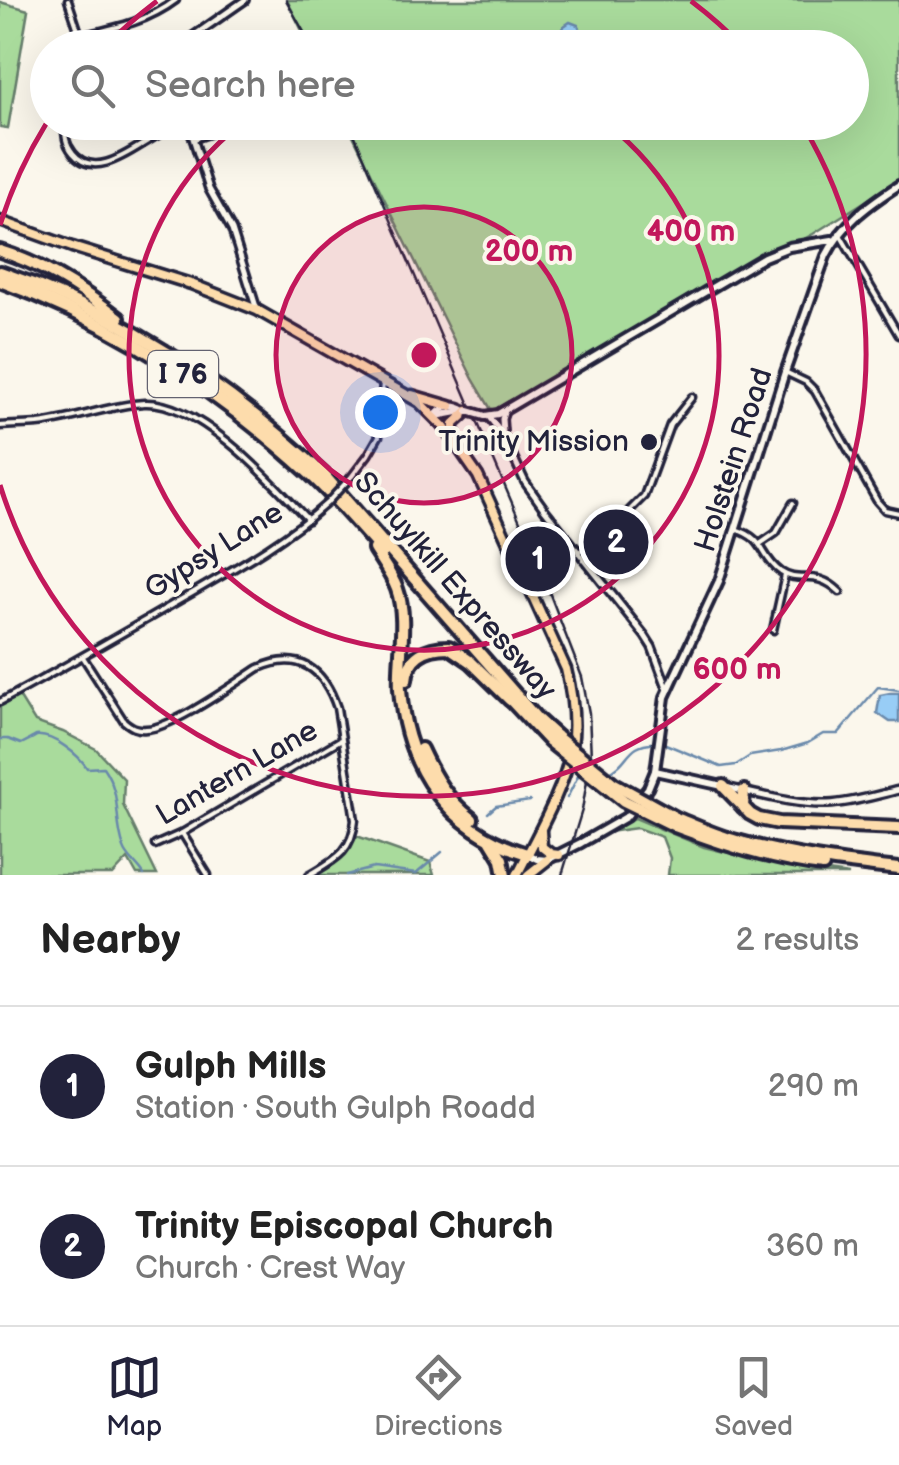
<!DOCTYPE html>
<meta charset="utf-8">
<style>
body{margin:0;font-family:"Balsamiq Sans",sans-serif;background:#f2f2f2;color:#222}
.you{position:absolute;left:380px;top:412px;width:35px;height:35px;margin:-25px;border:8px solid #fff;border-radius:50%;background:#1a73e8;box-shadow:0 0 0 15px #1a73e833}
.badge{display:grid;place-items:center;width:65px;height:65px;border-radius:50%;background:#22223b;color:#fff;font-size:32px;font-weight:700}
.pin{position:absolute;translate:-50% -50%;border:5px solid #fff;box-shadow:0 2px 10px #0006}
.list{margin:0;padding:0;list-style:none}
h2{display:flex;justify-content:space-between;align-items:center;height:130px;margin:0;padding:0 40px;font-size:42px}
h2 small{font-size:32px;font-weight:400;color:#767676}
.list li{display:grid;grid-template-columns:65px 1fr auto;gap:30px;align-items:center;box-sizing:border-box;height:160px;padding:0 40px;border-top:2px solid #e0e0e0}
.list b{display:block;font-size:38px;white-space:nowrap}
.list p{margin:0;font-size:32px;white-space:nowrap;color:#767676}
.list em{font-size:32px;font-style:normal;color:#767676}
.icon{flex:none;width:55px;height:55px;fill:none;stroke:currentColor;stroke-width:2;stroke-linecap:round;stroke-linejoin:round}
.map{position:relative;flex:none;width:899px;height:875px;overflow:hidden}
.search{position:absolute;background:#fff;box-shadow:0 10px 40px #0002;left:30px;right:30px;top:30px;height:110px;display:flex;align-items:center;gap:25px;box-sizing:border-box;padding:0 35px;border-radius:55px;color:#767676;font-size:38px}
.sheet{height:450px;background:#fff}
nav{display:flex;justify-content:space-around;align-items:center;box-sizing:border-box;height:140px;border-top:2px solid #e0e0e0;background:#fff;font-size:28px;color:#767676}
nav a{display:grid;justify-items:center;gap:5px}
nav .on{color:#22223b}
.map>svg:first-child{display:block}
.green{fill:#a9db9c;stroke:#667e6c;stroke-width:2.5}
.water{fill:#98cdf6;stroke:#6989ab;stroke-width:2.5}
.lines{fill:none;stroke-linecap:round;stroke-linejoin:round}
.stream{stroke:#6989ab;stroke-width:2.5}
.minor-casing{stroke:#22223b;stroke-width:11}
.tertiary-casing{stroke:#22223b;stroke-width:12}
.secondary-casing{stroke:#22223b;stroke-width:14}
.primary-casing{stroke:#22223b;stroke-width:15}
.motorway-casing{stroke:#22223b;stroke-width:18}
.minor{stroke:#fbf7ec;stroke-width:4}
.tertiary{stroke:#fbf7ec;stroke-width:5}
.secondary{stroke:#fbf7ec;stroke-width:6}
.primary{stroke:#fddcac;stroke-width:8}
.motorway{stroke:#fddcac;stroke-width:10}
.tram{stroke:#22223b;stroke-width:2.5}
.minor-bridge-casing{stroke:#22223b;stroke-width:11;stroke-linecap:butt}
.secondary-bridge-casing{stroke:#22223b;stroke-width:14;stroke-linecap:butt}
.motorway-bridge-casing{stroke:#22223b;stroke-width:18;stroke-linecap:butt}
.minor-bridge{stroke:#fbf7ec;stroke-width:4}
.secondary-bridge{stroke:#fbf7ec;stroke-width:6}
.motorway-bridge{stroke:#fddcac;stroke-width:10}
.ring{fill:none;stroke:#c2185b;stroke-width:5}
.poi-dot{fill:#22223b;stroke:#fbf7ec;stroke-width:4}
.labels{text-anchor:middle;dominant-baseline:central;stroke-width:8;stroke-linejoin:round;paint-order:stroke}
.shield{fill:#fbf7ec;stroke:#636270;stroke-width:2.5}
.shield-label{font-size:28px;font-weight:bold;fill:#22223b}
.poi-label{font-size:30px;fill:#22223b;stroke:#fbf7ec;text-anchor:end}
.street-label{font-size:30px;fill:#22223b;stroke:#fbf7ec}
.centre{fill:#c2185b;stroke:#fbf7ec;stroke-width:5}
.ring-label{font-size:30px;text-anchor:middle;font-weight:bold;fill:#c2185b;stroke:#fbf7ec;stroke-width:8;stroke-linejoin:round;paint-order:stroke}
</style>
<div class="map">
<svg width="899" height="875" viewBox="0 0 899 875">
<rect width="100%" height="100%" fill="#fbf7ec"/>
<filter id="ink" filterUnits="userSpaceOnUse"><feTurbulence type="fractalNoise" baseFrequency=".01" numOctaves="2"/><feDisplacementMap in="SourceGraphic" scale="20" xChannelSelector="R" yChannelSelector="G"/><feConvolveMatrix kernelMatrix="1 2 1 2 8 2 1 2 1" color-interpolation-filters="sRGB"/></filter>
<g filter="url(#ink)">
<g class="green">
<polygon points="287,0 899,0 899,180 813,234 492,411 473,379 347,123 852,122 852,48 310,47"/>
<polygon points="0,2 28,10 8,128 0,127"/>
<polygon points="17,693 35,722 63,732 96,749 124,779 123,805 157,875 137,875 128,859 113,875 0,875 0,702"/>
<polygon points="635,818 704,847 778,865 849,875 668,875 670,858 662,837 637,828 608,832"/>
<polygon points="354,835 430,862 434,875 309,875 336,859"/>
</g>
<g class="water">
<polygon points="570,22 578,25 590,47 560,47 562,44 570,43 562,32 564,26"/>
<polygon points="890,693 899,693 899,722 890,722 877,713 880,695"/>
</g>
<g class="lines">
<g class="stream">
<polyline points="461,37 510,31"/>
<path d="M0,739H8L21,744C23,743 35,737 36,736C53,734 79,755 87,768L103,767C123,796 113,818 124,848C127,858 139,866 144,875"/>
<polyline points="663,743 721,767 736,765 750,756 781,751 808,743 823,734 838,734 878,687 899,690"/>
<path d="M607,773C630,764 626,742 655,743"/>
<polyline points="567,798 578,776 586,775"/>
<polyline points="488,813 496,806 530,801"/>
<polyline points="416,874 442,852"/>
<polyline points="347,875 374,868 416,874"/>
</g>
<defs>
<g id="minor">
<polyline points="68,0 80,36 79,48"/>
<path d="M80,36C115,28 147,22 176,0"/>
<path d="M66,122C64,134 65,143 73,153C96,182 135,147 158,135C168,130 178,128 189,127"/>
<polyline points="194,139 243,122"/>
<polyline points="839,233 899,335"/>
<polyline points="785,372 806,382 815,391 877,501 885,510 899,513"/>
<path d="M0,426C13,425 26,425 38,424C74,420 108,405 144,403C199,400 272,482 308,520"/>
<polyline points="352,476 368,455 379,436 383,381"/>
<path d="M735,529C767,539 759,556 781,572C800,585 815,568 840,592"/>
<polyline points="760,544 776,533 793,503"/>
<polyline points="579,552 626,514 644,496 670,425 692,397"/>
<polyline points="773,630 785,575"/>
<path d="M83,657L124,721C131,727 136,730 146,729C173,728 234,684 259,668C299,650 324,669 337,708L355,820C352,853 334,860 309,875"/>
<path d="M0,702C63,668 125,632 187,596C235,568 286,540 327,503"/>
<polyline points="182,833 208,875"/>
<polyline points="155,845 182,833 340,740"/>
</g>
<g id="tertiary">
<polyline points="182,48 192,37 245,0"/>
<polyline points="188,122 209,189 232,230 257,310"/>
<polyline points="488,416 503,435 525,482 545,510 645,636 652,647 668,690"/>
<polyline points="503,432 502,419 505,410"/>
<path d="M725,787C758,794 794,805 828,804C852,803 876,795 899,790"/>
</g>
<g id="secondary">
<path d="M435,416C444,405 454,404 466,411"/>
<polyline points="436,416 463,411"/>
<polyline points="485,416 498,414 764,257 789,247 832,240"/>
<polyline points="655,771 723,786"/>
<path d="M527,854L537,859L547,860L581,843L626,817L648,788L655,771L665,697L719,581L785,372L826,256C843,223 868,205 899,185"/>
</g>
<g id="primary">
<path d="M0,221L72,247L191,284L257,310L419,402L444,427L478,476L566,669C572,694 576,720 572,746C565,788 536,837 517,875"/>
<polyline points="412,395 450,406"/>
<polyline points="454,439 454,424 468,411"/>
<polyline points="541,831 542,847 551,854 559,855"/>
<polyline points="528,875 547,860"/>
</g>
<g id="motorway">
<path d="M0,251C43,264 83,290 119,318"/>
<path d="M0,272C122,313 229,387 323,474L537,719L557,737"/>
<path d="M0,281C116,323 219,391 310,474C336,498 359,526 383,552"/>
<path d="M374,549C382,562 392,575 397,589C408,620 398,657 400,689C406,769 449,831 527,854"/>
<path d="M406,680C408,656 426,647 449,647L471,662L510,700"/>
<polyline points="508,697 550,742"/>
<path d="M421,749C434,777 447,800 472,819"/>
<polyline points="723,786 750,814 759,819 779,823 899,828"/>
<polyline points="743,807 744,791"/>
<path d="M678,819C698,827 717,836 737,841C790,856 844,863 899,869"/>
<path d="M675,826C723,844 771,860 823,866"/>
<polyline points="491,841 502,859 505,875"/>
</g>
</defs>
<use href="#minor" class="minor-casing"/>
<use href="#tertiary" class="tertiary-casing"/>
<use href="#secondary" class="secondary-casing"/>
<use href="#primary" class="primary-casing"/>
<use href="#motorway" class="motorway-casing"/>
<use href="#minor" class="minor"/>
<use href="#tertiary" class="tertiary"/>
<use href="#secondary" class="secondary"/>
<use href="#primary" class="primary"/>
<use href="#motorway" class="motorway"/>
<g class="tram">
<polyline points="286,0 313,48"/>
<polyline points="349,122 539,566 582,677 589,713 591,757 582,810 562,875"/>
</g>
<defs>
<polyline id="minor-bridge" points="327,503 352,476"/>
<polyline id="secondary-bridge" points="468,411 485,416"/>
<g id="motorway-bridge">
<polyline points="557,737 613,783 678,819"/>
<polyline points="550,742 624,801 675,826"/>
</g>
</defs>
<use href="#minor-bridge" class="minor-bridge-casing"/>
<use href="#secondary-bridge" class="secondary-bridge-casing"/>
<use href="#motorway-bridge" class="motorway-bridge-casing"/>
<use href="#minor-bridge" class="minor-bridge"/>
<use href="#secondary-bridge" class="secondary-bridge"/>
<use href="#motorway-bridge" class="motorway-bridge"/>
</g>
</g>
<circle cx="424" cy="355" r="148" fill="#c2185b" fill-opacity=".12"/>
<g class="ring">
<circle cx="424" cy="355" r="148"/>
<path d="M606 123A295 295 0 1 1 242 123"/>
<path d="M0 225A443 443 0 0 1 46 124M105 47A443 443 0 0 1 157 1M691 1A443 443 0 0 1 743 47M802 124A443 443 0 1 1 0 485"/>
</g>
<circle class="poi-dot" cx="649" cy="442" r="10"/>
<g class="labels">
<rect class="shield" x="148" y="351" width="70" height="46" rx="8"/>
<g class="shield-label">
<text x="183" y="374">I 76</text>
</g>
<g class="poi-label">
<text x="629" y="442">Trinity Mission</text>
</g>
<g class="street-label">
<text transform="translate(734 460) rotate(-72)">Holstein Road</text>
<text transform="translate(214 551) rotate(-32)">Gypsy Lane</text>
<text transform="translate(455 586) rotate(49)">Schuylkill Expressway</text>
<text transform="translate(237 773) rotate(-30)">Lantern Lane</text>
</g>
</g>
<circle cx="424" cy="355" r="15" class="centre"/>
<g class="ring-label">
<text x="691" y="241">400 m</text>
<text x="529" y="261">200 m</text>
<text x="737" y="679">600 m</text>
</g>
</svg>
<div class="you"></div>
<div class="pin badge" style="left:538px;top:559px">1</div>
<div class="pin badge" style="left:616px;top:542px">2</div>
<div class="search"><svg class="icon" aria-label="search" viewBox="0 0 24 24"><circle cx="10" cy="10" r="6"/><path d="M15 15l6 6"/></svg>Search here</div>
</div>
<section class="sheet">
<h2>Nearby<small>2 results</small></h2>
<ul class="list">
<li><span class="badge">1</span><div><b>Gulph Mills</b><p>Station · South Gulph Roadd</p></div><em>290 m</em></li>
<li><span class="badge">2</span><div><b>Trinity Episcopal Church</b><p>Church · Crest Way</p></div><em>360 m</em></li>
</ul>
</section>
<nav>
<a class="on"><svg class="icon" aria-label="map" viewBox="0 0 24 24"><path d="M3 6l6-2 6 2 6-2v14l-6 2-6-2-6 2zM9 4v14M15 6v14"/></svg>Map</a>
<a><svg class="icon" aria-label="directions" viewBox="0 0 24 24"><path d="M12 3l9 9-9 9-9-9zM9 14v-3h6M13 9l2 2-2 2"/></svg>Directions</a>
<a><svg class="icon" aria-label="saved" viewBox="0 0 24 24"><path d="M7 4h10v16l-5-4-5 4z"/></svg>Saved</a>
</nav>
